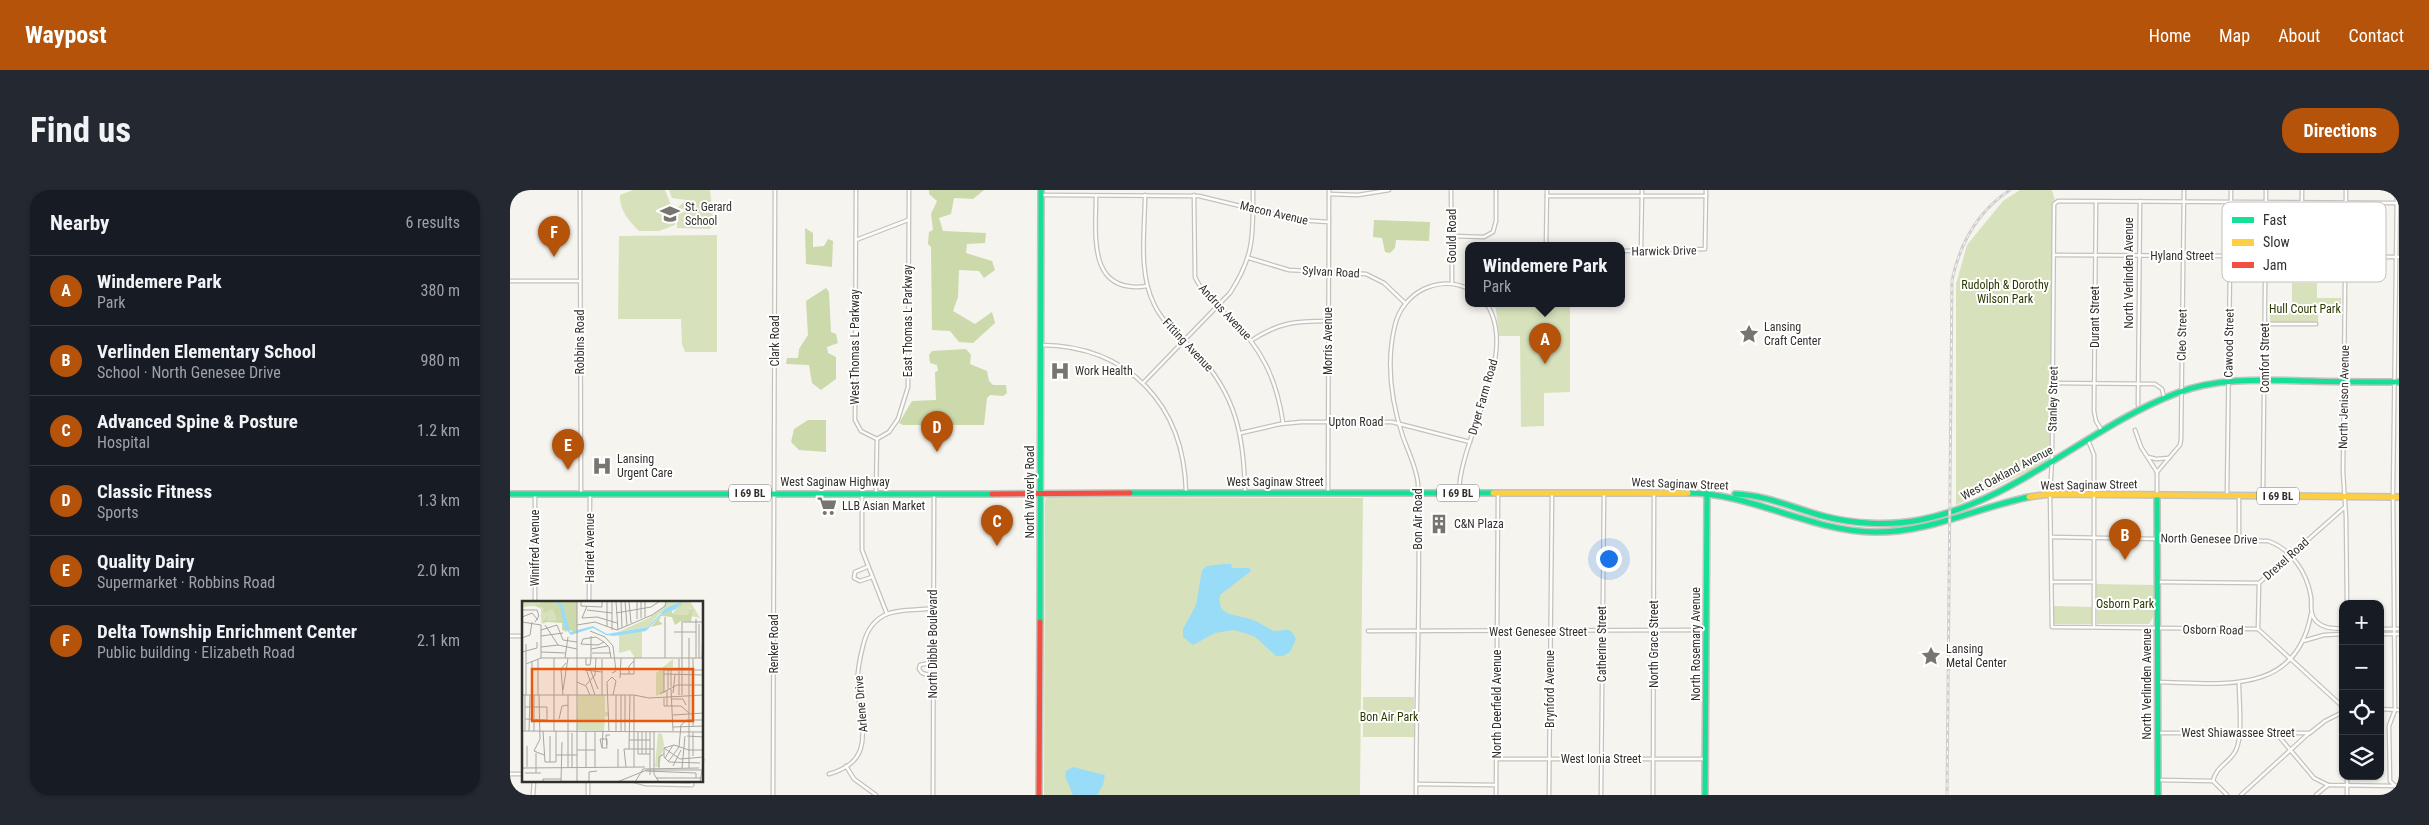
<!DOCTYPE html>
<meta charset="utf-8">
<style>
body{margin:0;font-family:"Roboto Condensed",sans-serif;background:#242831;color:#f1f3f6}
.controls{position:absolute;right:15px;bottom:15px;display:grid;overflow:hidden;border-radius:10px;box-shadow:0 1px 4px #0004}
.controls button{width:45px;height:45px;display:grid;place-items:center;padding:0;border:0;border-bottom:1px solid #363941;background:#171b24;color:#f1f3f6;font:25px sans-serif}
.you{position:absolute;left:1098px;top:368px;width:18px;height:18px;margin:-12px;border:4px solid #fff;border-radius:50%;background:#1a73e8;box-shadow:0 0 0 8px #1a73e833}
.badge{display:grid;place-items:center;width:32px;height:32px;border-radius:50%;background:#b45309;color:#fff;font-size:16px;font-weight:700}
.pin{position:absolute;translate:-50% -41px;filter:drop-shadow(0 1px 2px #0008)}
.pin::after{content:'';position:absolute;top:26px;width:18px;height:15px;background:inherit;clip-path:polygon(0 0,100% 0,50% 100%)}
.popup{position:absolute;left:955px;top:52px;width:160px;height:65px;box-sizing:border-box;display:grid;place-content:center;border-radius:10px;background:#171b24;filter:drop-shadow(0 1px 4px #0005);font-size:16px;white-space:nowrap;color:#9ea1a6}
.popup b{font-size:19px;color:#f1f3f6}
.popup::after{content:'';position:absolute;left:50%;top:100%;margin-left:-10px;border:10px solid transparent;border-top-color:#171b24}
.list{margin:0;padding:0;list-style:none}
h2{display:flex;justify-content:space-between;align-items:center;height:65px;margin:0;padding:0 20px;font-size:21px}
h2 small{font-size:16px;font-weight:400;color:#9ea1a6}
.list li{display:grid;grid-template-columns:32px 1fr auto;gap:15px;align-items:center;box-sizing:border-box;height:70px;padding:0 20px;border-top:1px solid #363941}
.list b{display:block;font-size:19px;white-space:nowrap}
.list p{margin:0;font-size:16px;white-space:nowrap;color:#9ea1a6}
.list em{font-size:16px;font-style:normal;color:#9ea1a6}
.icon{flex:none;width:28px;height:28px;fill:none;stroke:currentColor;stroke-width:2;stroke-linecap:round;stroke-linejoin:round}
.map{position:relative;flex:none;width:1889px;height:605px;overflow:hidden;border-radius:20px}
header{display:flex;align-items:center;gap:30px;box-sizing:border-box;height:70px;padding:0 25px;background:#b45309;color:#fff}
header strong{font-size:24px}
nav{display:flex;gap:28px;margin-inline-start:auto;font-size:18px}
.intro{display:flex;align-items:center;justify-content:space-between;box-sizing:border-box;height:120px;padding:0 30px}
h1{margin:0;font-size:35px}
.button{padding:12px 22px;border-radius:20px;background:#b45309;color:#fff;font-size:18px;font-weight:700}
main{display:flex;gap:30px;padding:0 30px}
aside{flex:1;background:#171b24;border-radius:20px;box-shadow:0 1px 4px #0004}
.map>svg:first-child{display:block}
.green{fill:#d7e2bc}
.forest{fill:#cbd9ab}
.water{fill:#98dcf7}
.lines{fill:none;stroke-linecap:round;stroke-linejoin:round}
.street-casing{stroke:#c3c2be;stroke-width:5}
.fast-casing{stroke:#c3c2be;stroke-width:8}
.slow-casing{stroke:#c3c2be;stroke-width:8}
.jam-casing{stroke:#c3c2be;stroke-width:8}
.street{stroke:#fefdfc;stroke-width:2.5}
.fast{stroke:#16e098;stroke-width:5}
.slow{stroke:#ffcf43;stroke-width:5}
.jam{stroke:#f24e42;stroke-width:5}
.rail-casing{stroke:#cfcfcd;stroke-width:3}
.rail{stroke:#fff;stroke-width:1;stroke-dasharray:4;stroke-linecap:butt}
.labels{text-anchor:middle;dominant-baseline:central;stroke-width:4;stroke-linejoin:round;paint-order:stroke}
.shield{fill:#fff;stroke:#706e6b;stroke-width:1}
.shield-label{font-size:11px;font-weight:bold;fill:#32302c}
.poi-label{font-size:12px;fill:#32302c;stroke:#fff;text-anchor:start}
.street-label{font-size:12px;fill:#32302c;stroke:#fff}
.park-label{font-size:12px;fill:#2b3a00;stroke:#fff}
.inset-road{fill:none;stroke:#a8a6a0;stroke-width:1}
.view{fill:#e8590c;fill-opacity:0.15;stroke:#e8590c;stroke-width:2.5}
.inset-edge{fill:none;stroke:#32302c;stroke-width:2.5}
.key{fill:#fff;stroke:#c2c1c0;stroke-width:1}
.key-label{font-size:14px;fill:#32302c}
</style>
<header>
<strong>Waypost</strong>
<nav><a>Home</a><a>Map</a><a>About</a><a>Contact</a></nav>
</header>
<div class="intro"><h1>Find us</h1><a class="button">Directions</a></div>
<main>
<aside>
<h2>Nearby<small>6 results</small></h2>
<ul class="list">
<li><span class="badge">A</span><div><b>Windemere Park</b><p>Park</p></div><em>380 m</em></li>
<li><span class="badge">B</span><div><b>Verlinden Elementary School</b><p>School · North Genesee Drive</p></div><em>980 m</em></li>
<li><span class="badge">C</span><div><b>Advanced Spine &amp; Posture</b><p>Hospital</p></div><em>1.2 km</em></li>
<li><span class="badge">D</span><div><b>Classic Fitness</b><p>Sports</p></div><em>1.3 km</em></li>
<li><span class="badge">E</span><div><b>Quality Dairy</b><p>Supermarket · Robbins Road</p></div><em>2.0 km</em></li>
<li><span class="badge">F</span><div><b>Delta Township Enrichment Center</b><p>Public building · Elizabeth Road</p></div><em>2.1 km</em></li>
</ul>
</aside>
<div class="map">
<svg width="1889" height="605" viewBox="0 0 1889 605">
<rect width="100%" height="100%" fill="#f6f4ee"/>
<g class="green">
<path d="M123,0H155L165,25V35L149,41H129C119,31 109,20 110,5Z"/>
<polygon points="159,0 200,0 204,36 199,39 167,38 167,18 176,10 162,8"/>
<polygon points="1510,0 1542,0 1545,11 1542,270 1446,315 1446,94 1457,55 1493,11"/>
<polygon points="207,45 207,162 175,162 172,154 171,129 108,129 109,46"/>
<polygon points="1782,93 1807,93 1807,108 1831,108 1831,114 1808,114 1808,132 1760,132 1760,118 1782,118"/>
<polygon points="982,113 1060,113 1060,202 1034,203 1034,236 1011,237 1010,146 989,146 986,119"/>
<polygon points="538,307 853,308 850,605 534,605 535,309"/>
<polygon points="1586,394 1644,395 1643,427 1639,434 1587,434"/>
<polygon points="1544,416 1582,417 1582,434 1544,434"/>
<rect x="853" y="507" width="51" height="40"/>
</g>
<g class="forest">
<polygon points="419,0 474,0 463,9 444,8 441,24 429,28 433,41 476,43 475,53 457,54 456,63 482,71 485,80 474,88 469,81 449,80 448,107 443,121 465,134 482,122 485,133 463,153 449,152 440,141 422,140 421,57 418,54 419,42 423,40 421,24 427,11 419,4"/>
<polygon points="864,30 920,32 919,51 886,50 885,58 880,63 875,62 872,48 863,47"/>
<polygon points="295,38 303,43 303,57 314,56 318,49 323,51 322,77 296,74"/>
<polygon points="316,98 319,102 321,142 326,144 328,153 317,157 318,163 326,167 326,189 311,200 302,193 299,175 276,174 277,168 288,168 289,159 298,145 296,111"/>
<polygon points="456,159 461,165 460,174 477,181 479,191 483,195 496,195 497,203 493,206 480,205 477,208 474,235 393,235 389,233 402,211 426,210 425,182 428,181 427,175 420,173 419,165 422,161"/>
<polygon points="298,230 316,230 316,262 289,260 281,252 284,239"/>
</g>
<g class="water">
<path d="M714,374H721L722,378H739L741,381L710,405C706,428 728,424 743,430C751,433 757,438 764,441C776,441 780,435 786,449L780,462L773,466H766L744,446L724,440L705,443L683,455L673,447V439L686,415L692,380L697,376Z"/>
<polygon points="563,577 595,585 593,595 587,605 563,605 555,586 556,581"/>
</g>
<g class="lines">
<defs>
<g id="street">
<polyline points="70,0 71,303"/>
<polyline points="346,0 345,230 351,241 367,249"/>
<polyline points="941,0 942,93"/>
<polyline points="1836,0 1833,282 1836,327 1837,414"/>
<polyline points="1887,0 1883,302 1885,520 1879,536 1880,591 1888,599 1889,605"/>
<polyline points="819,4 848,5 879,0"/>
<polyline points="531,5 689,6 788,30 819,32"/>
<path d="M635,5C635,40 628,82 644,114C653,134 672,147 687,163C726,205 734,246 735,302"/>
<path d="M684,5L685,87C692,103 708,115 720,128C752,158 767,190 773,233"/>
<path d="M586,6C586,45 577,105 637,96"/>
<polyline points="1037,6 1196,6"/>
<polyline points="1586,11 1584,221 1586,231 1592,241"/>
<polyline points="942,46 974,47 983,42 986,31 986,0"/>
<polyline points="346,50 398,30"/>
<polyline points="1036,55 1037,0"/>
<polyline points="1131,60 1132,0"/>
<polyline points="1111,61 1195,59 1196,0"/>
<polyline points="1544,65 1889,67"/>
<polyline points="739,68 779,80 856,84 874,93 895,113"/>
<polyline points="1791,84 1792,0"/>
<polyline points="0,91 70,91"/>
<polyline points="1755,134 1806,134"/>
<path d="M742,150C770,132 786,131 818,131"/>
<path d="M531,155C619,156 674,215 676,302"/>
<path d="M633,193L720,103C745,65 743,43 743,0"/>
<polyline points="1543,193 1645,194 1652,199 1654,207"/>
<polyline points="1628,215 1630,11"/>
<polyline points="1625,240 1631,257 1647,282 1647,305"/>
<polyline points="731,243 770,234 791,232 882,232 960,252"/>
<polyline points="367,249 379,242 388,229 398,197 399,0"/>
<polyline points="1578,250 1584,265 1584,437"/>
<polyline points="1638,267 1646,269 1659,268"/>
<polyline points="1647,282 1670,255 1671,250 1674,0"/>
<polyline points="366,302 367,249"/>
<polyline points="818,302 819,0"/>
<polyline points="352,303 352,360 377,424"/>
<path d="M949,303C949,247 1011,164 976,113"/>
<polyline points="1717,305 1721,0"/>
<polyline points="1753,305 1756,0"/>
<path d="M1542,347L1758,351C1781,359 1797,382 1801,407C1802,416 1799,425 1807,432C1814,439 1824,438 1833,439"/>
<polyline points="1729,349 1729,306"/>
<polyline points="357,377 345,382 344,388 350,391 362,387"/>
<polyline points="1542,392 1584,392"/>
<polyline points="1648,392 1749,393 1835,317"/>
<polyline points="25,412 25,304"/>
<polyline points="79,412 80,304"/>
<polyline points="1748,439 1749,393"/>
<polyline points="1870,439 1889,439"/>
<polyline points="858,441 1196,440"/>
<polyline points="1870,444 1889,444"/>
<polyline points="0,446 14,446"/>
<polyline points="1793,451 1814,445 1833,444"/>
<polyline points="422,486 412,483 409,479 410,475 423,472"/>
<path d="M1647,492C1711,493 1786,507 1801,424"/>
<polyline points="1833,517 1748,439 1542,437 1540,304 1542,270 1544,14 1548,11 1889,13"/>
<polyline points="1870,519 1889,520"/>
<polyline points="1648,543 1800,543 1815,531 1833,522"/>
<polyline points="1766,543 1804,588 1818,595 1889,596"/>
<polyline points="987,569 1195,569"/>
<polyline points="336,576 344,589 366,605"/>
<polyline points="0,584 14,584"/>
<path d="M319,584C366,571 351,537 348,502C346,486 349,471 353,456C356,442 363,430 377,424C392,418 408,421 423,418"/>
<polyline points="1837,586 1837,605"/>
<polyline points="1648,590 1703,591 1717,605"/>
<polyline points="125,591 136,594 182,595 182,591"/>
<path d="M1703,591C1706,576 1720,573 1726,560C1733,545 1729,511 1729,493"/>
<polyline points="906,594 986,595"/>
<polyline points="23,605 24,591"/>
<polyline points="78,605 78,591"/>
<polyline points="263,605 265,0"/>
<polyline points="423,605 424,304"/>
<path d="M906,605C906,501 911,397 908,294C907,279 898,261 893,247C881,211 876,172 885,135C893,102 929,84 959,99"/>
<polyline points="986,605 988,304"/>
<polyline points="1039,605 1042,304"/>
<polyline points="1091,605 1094,304"/>
<polyline points="1143,605 1144,304"/>
<polyline points="1731,605 1798,544"/>
<polyline points="1806,605 1818,595"/>
</g>
<g id="fast">
<polyline points="620,303 983,303"/>
<path d="M1178,303C1242,303 1299,341 1364,342C1418,343 1466,318 1519,307"/>
<polyline points="0,304 482,304"/>
<path d="M1225,304C1256,305 1283,318 1313,326C1343,334 1379,336 1410,330C1506,311 1578,237 1667,203C1708,187 1755,190 1798,191C1828,192 1859,192 1889,192"/>
<polyline points="1647,305 1648,605"/>
<polyline points="530,432 531,0"/>
<polyline points="1195,605 1197,303"/>
</g>
<g id="slow">
<polyline points="983,303 1178,303"/>
<polyline points="1519,307 1540,304 1889,307"/>
</g>
<g id="jam">
<polyline points="482,304 620,303"/>
<polyline points="529,605 530,432"/>
</g>
</defs>
<use href="#street" class="street-casing"/>
<use href="#fast" class="fast-casing"/>
<use href="#slow" class="slow-casing"/>
<use href="#jam" class="jam-casing"/>
<use href="#street" class="street"/>
<use href="#fast" class="fast"/>
<use href="#slow" class="slow"/>
<use href="#jam" class="jam"/>
<defs>
<path id="rail" d="M1437,605L1442,90C1450,53 1468,21 1500,0"/>
</defs>
<use href="#rail" class="rail-casing"/>
<use href="#rail" class="rail"/>
</g>
<defs>
<symbol id="school-bare" viewBox="-9 -9 18 18"><path d="M0-5L7-2L0 1L-7-2ZM-4 1L0 2.5L4 1V4Q0 6-4 4Z" fill="#777570" stroke="#fff" stroke-width="2.5" paint-order="stroke"/></symbol>
<symbol id="sight-bare" viewBox="-9 -9 18 18"><path d="M0-6L1.8-2.2L6-1.7L2.9 1.2L3.7 5.4L0 3.3L-3.7 5.4L-2.9 1.2L-6-1.7L-1.8-2.2Z" fill="#777570" stroke="#fff" stroke-width="2.5" paint-order="stroke"/></symbol>
<symbol id="hospital-bare" viewBox="-9 -9 18 18"><path d="M-5-5h3v3.5h4V-5h3V5h-3V1.5h-4V5h-3Z" fill="#777570" stroke="#fff" stroke-width="2.5" paint-order="stroke"/></symbol>
<symbol id="supermarket-bare" viewBox="-9 -9 18 18"><path d="M-6-5.5h2.5l.6 2H6L4.5 2H-2.5L-4.4-4H-6ZM-1.5 3.2a1.3 1.3 0 1 0 .1 0ZM3 3.2a1.3 1.3 0 1 0 .1 0Z" fill="#777570" stroke="#fff" stroke-width="2.5" paint-order="stroke"/></symbol>
<symbol id="building-bare" viewBox="-9 -9 18 18"><path d="M-4-6H4V6H1V3H-1V6H-4ZM-2.5-4.3h1.7v1.8h-1.7ZM.8-4.3h1.7v1.8H.8ZM-2.5-1h1.7V.8h-1.7ZM.8-1h1.7V.8H.8Z" fill="#777570" stroke="#fff" stroke-width="2.5" paint-order="stroke"/></symbol>
</defs>
<g fill-rule="evenodd">
<use href="#school-bare" x="146" y="10" width="28" height="28"/>
<use href="#sight-bare" x="1225" y="130" width="28" height="28"/>
<use href="#hospital-bare" x="536" y="167" width="28" height="28"/>
<use href="#hospital-bare" x="78" y="262" width="28" height="28"/>
<use href="#supermarket-bare" x="303" y="302" width="28" height="28"/>
<use href="#building-bare" x="915" y="320" width="28" height="28"/>
<use href="#sight-bare" x="1407" y="452" width="28" height="28"/>
</g>
<g class="labels">
<g class="shield">
<rect x="219" y="294.5" width="42" height="17" rx="4"/>
<rect x="927" y="294.5" width="42" height="17" rx="4"/>
<rect x="1747" y="297.5" width="42" height="17" rx="4"/>
</g>
<g class="shield-label">
<text x="240" y="303">I 69 BL</text>
<text x="948" y="303">I 69 BL</text>
<text x="1768" y="306">I 69 BL</text>
</g>
<g class="poi-label">
<text x="175" y="17">St. Gerard<tspan x="175" dy="14">School</tspan></text>
<text x="1254" y="137">Lansing<tspan x="1254" dy="14">Craft Center</tspan></text>
<text x="565" y="181">Work Health</text>
<text x="107" y="269">Lansing<tspan x="107" dy="14">Urgent Care</tspan></text>
<text x="332" y="316">LLB Asian Market</text>
<text x="944" y="334">C&amp;N Plaza</text>
<text x="1436" y="459">Lansing<tspan x="1436" dy="14">Metal Center</tspan></text>
</g>
<g class="street-label">
<text transform="translate(764 23) rotate(13)">Macon Avenue</text>
<text transform="translate(942 46) rotate(-90)">Gould Road</text>
<text transform="translate(1154 61) rotate(-1)">Harwick Drive</text>
<text x="1672" y="66">Hyland Street</text>
<text transform="translate(821 82) rotate(3)">Sylvan Road</text>
<text transform="translate(1619 83) rotate(-90)">North Verlinden Avenue</text>
<text transform="translate(715 122) rotate(47)">Andrus Avenue</text>
<text transform="translate(1585 127) rotate(-90)">Durant Street</text>
<text transform="translate(398 131) rotate(-90)">East Thomas L Parkway</text>
<text transform="translate(1672 145) rotate(-89)">Cleo Street</text>
<text transform="translate(265 151) rotate(-90)">Clark Road</text>
<text transform="translate(818 151) rotate(-90)">Morris Avenue</text>
<text transform="translate(70 152) rotate(-90)">Robbins Road</text>
<text transform="translate(1719 153) rotate(-89)">Cawood Street</text>
<text transform="translate(678 155) rotate(47)">Fitting Avenue</text>
<text transform="translate(345 157) rotate(-90)">West Thomas L Parkway</text>
<text transform="translate(1755 168) rotate(-90)">Comfort Street</text>
<text transform="translate(973 207) rotate(-74)">Dryer Farm Road</text>
<text transform="translate(1834 207) rotate(-89)">North Jenison Avenue</text>
<text transform="translate(1543 209) rotate(-89)">Stanley Street</text>
<text x="846" y="232">Upton Road</text>
<text transform="translate(1497 283) rotate(-28)">West Oakland Avenue</text>
<text x="325" y="292">West Saginaw Highway</text>
<text x="765" y="292">West Saginaw Street</text>
<text transform="translate(1170 294) rotate(2)">West Saginaw Street</text>
<text transform="translate(1579 295) rotate(-1)">West Saginaw Street</text>
<text transform="translate(520 302) rotate(-90)">North Waverly Road</text>
<text transform="translate(908 329) rotate(-90)">Bon Air Road</text>
<text transform="translate(1699 349) rotate(1)">North Genesee Drive</text>
<text transform="translate(25 358) rotate(-90)">Winifred Avenue</text>
<text transform="translate(80 358) rotate(-90)">Harriet Avenue</text>
<text transform="translate(1776 369) rotate(-42)">Drexel Road</text>
<text transform="translate(1703 440) rotate(1)">Osborn Road</text>
<text x="1028" y="442">West Genesee Street</text>
<text transform="translate(264 454) rotate(-90)">Renker Road</text>
<text transform="translate(423 454) rotate(-90)">North Dibble Boulevard</text>
<text transform="translate(1092 454) rotate(-90)">Catherine Street</text>
<text transform="translate(1144 454) rotate(-90)">North Grace Street</text>
<text transform="translate(1186 454) rotate(-90)">North Rosemary Avenue</text>
<text transform="translate(1637 494) rotate(-90)">North Verlinden Avenue</text>
<text transform="translate(1040 499) rotate(-90)">Brynford Avenue</text>
<text transform="translate(351 514) rotate(-95)">Arlene Drive</text>
<text transform="translate(987 514) rotate(-90)">North Deerfield Avenue</text>
<text x="1728" y="543">West Shiawassee Street</text>
<text x="1091" y="569">West Ionia Street</text>
</g>
<g class="park-label">
<text x="1495" y="95">Rudolph &amp; Dorothy<tspan x="1495" dy="14">Wilson Park</tspan></text>
<text x="1795" y="119">Hull Court Park</text>
<text x="1615" y="414">Osborn Park</text>
<text x="879" y="527">Bon Air Park</text>
</g>
</g>
<g transform="translate(12 411)">
<rect width="181" height="181" fill="#f6f4ee"/>
<path d="M0,0H32L43,21H19V8L13,5L0,6ZM144,0H159L137,13L126,26L96,31L127,17L143,5ZM161,0H168L178,17L169,15L170,7L165,10H167L165,14L150,13ZM120,30V57H113L108,49L97,52V34ZM151,58V66L142,67V91L134,95V72ZM56,94H83V111H87V115H83L82,130L55,129ZM136,132L140,133L142,144L137,166H133Z" fill="#d7e2bc"/>
<path d="M18,0H32L38,5L45,31L40,29V22L25,21L19,23L26,15L25,20L35,19L31,8L21,12L22,7L12,4L18,3ZM36,0H55V31L46,29ZM160,0V4L157,6L150,10V13L165,14L167,11L165,10L171,7L169,21L159,20L153,24L150,16L139,15L137,20L141,23L129,26L139,14L154,8Z" fill="#cbd9ab"/>
<path d="M32,0H36L41,5L48,31L71,25L85,33L126,26L143,8L160,0L154,8L139,14L124,30L92,35L84,34L71,27L49,34L42,26L38,5Z" fill="#98dcf7"/>
<path class="inset-road" d="M59,0V5L80,6V0M62,0H85V26M90,0V29M94,0L96,29M99,0L100,27M103,0L105,25M107,0L109,22M115,0V18M65,5L60,17L75,16L95,22M0,9H15L17,15L13,21M65,9L90,12M94,12L129,6L138,0M0,16L10,12L16,19M123,16V0M119,17V0M0,21L19,24V57M161,21H181L180,57M23,24L36,44L55,48M55,24L73,21L95,29L130,14L143,5L144,0M19,29L35,24L41,39L55,41M68,30L83,36L91,45L94,70L90,72M152,31H174M19,35L41,32M69,35V57M0,37L8,34L10,21M82,41L76,44L59,43L61,38L74,36L82,41L87,46L89,57M19,46L36,44M69,48L86,45M0,51L15,47V41M19,51L43,52M70,52H89M43,57L46,36M64,57V64H68L69,57M143,57V16M174,57V18M177,57V23M16,59V94M10,60V94M4,63L19,57H182M55,68L80,71M64,68L73,94M68,68L76,88M146,69V88M98,73H112V57M107,73V65L112,60M142,73L182,74M90,76L94,80L91,94M98,77L99,57M55,81L64,85L68,94M64,84L73,74L74,57M149,86V69M149,88L151,130M41,89L46,57M145,89V105M142,92V69H182M151,92L153,74M138,93L155,84H182M0,94H112L127,97L182,94M4,94V43M17,94L18,138L12,150L22,154M41,94L39,68L44,62M80,94V58M157,94V58M160,94V20M142,97V105H159L167,112M150,98H161L164,104M151,114L182,112M3,118L25,119V106H3M37,118L40,105L46,104M165,119H182M171,125V57M151,126L182,125M0,130L182,131M3,130V94M7,130L8,94M12,130V94M21,130L23,161H34V130M32,130V57M87,130L85,81L90,76M94,130V94M99,130V94M103,130V94M116,130V153H128M132,130V173L137,181M165,135L182,136M107,139H128M80,147L78,138H85V144M80,147H85L84,134H88M80,147L81,130M142,147V156L147,161L178,162M142,147L158,158L182,156M142,147L152,144L167,149M107,148L108,94M55,149H73M166,149H182M14,152V172M120,153V130M124,153V130M34,154H55M171,155V131M143,157L151,144M28,161V135M146,161L157,146L159,124L165,119M151,165L159,149M5,166V145M64,166V130M73,166V130M96,166V148M104,166L102,148H132M112,166V94M0,167L123,166M46,167V94M50,167V132M137,167V156L142,153M160,167L163,135M167,167V37M124,170L174,172V177M3,172H19M128,174V130M134,177H182M21,181V178H39M39,181L40,141M55,181V0M67,181V171L75,170M95,181L125,169H182M113,181L121,168L177,167M178,181L182,158"/>
<path class="view" d="M10,68H171V120H10Z"/>
<rect width="181" height="181" class="inset-edge"/>
</g>
<rect x="1712" y="12" width="164" height="80" rx="8" class="key"/>
<rect x="1722" y="27" width="22" height="6" fill="#16e098"/>
<rect x="1722" y="49" width="22" height="7" fill="#ffcf43"/>
<rect x="1722" y="72" width="22" height="6" fill="#f24e42"/>
<g class="key-label">
<text x="1753" y="35">Fast</text>
<text x="1753" y="57">Slow</text>
<text x="1753" y="80">Jam</text>
</g>
</svg>
<div class="controls">
<button>+</button>
<button>−</button>
<button><svg class="icon" aria-label="locate" viewBox="0 0 24 24"><circle cx="12" cy="12" r="6"/><path d="M12 2v4M12 18v4M2 12h4M18 12h4"/></svg></button>
<button><svg class="icon" aria-label="layers" viewBox="0 0 24 24"><path d="M12 4l9 5-9 5-9-5zM3 14l9 5 9-5"/></svg></button>
</div>
<div class="you"></div>
<div class="pin badge" style="left:1035px;top:174px">A</div>
<div class="popup"><b>Windemere Park</b>Park</div>
<div class="pin badge" style="left:1615px;top:370px">B</div>
<div class="pin badge" style="left:487px;top:356px">C</div>
<div class="pin badge" style="left:427px;top:262px">D</div>
<div class="pin badge" style="left:58px;top:280px">E</div>
<div class="pin badge" style="left:44px;top:67px">F</div>
</div>
</main>
